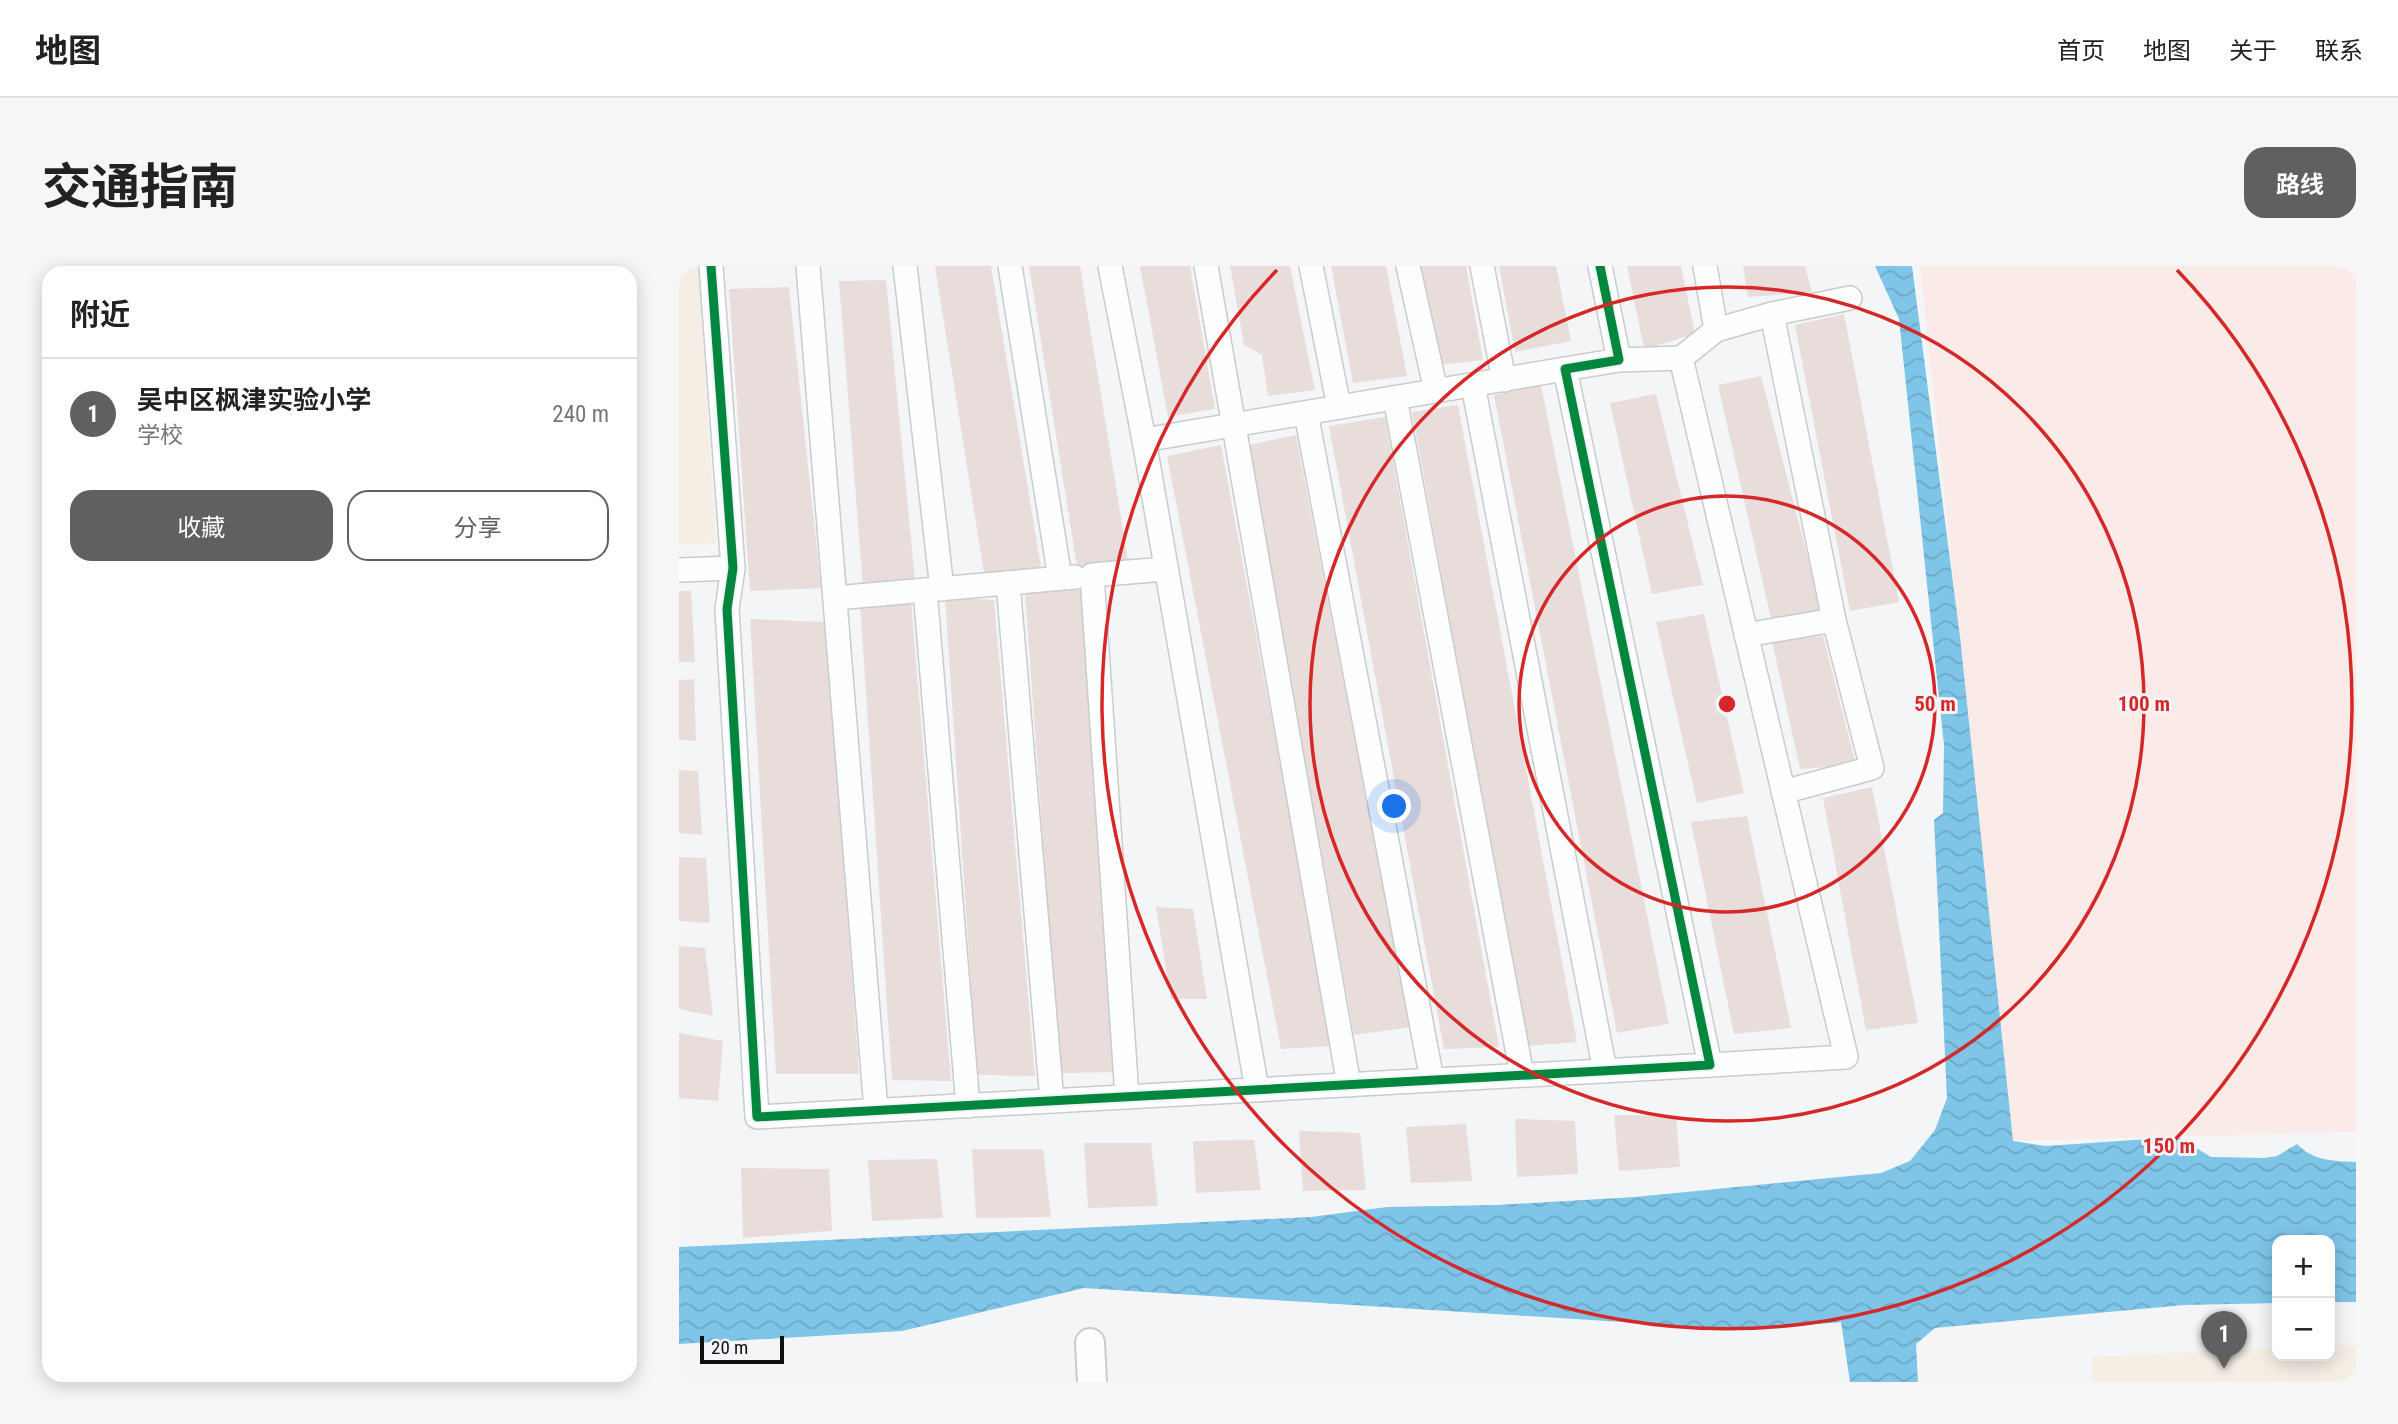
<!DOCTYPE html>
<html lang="zh">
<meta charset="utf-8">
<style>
body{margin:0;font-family:"Roboto Condensed","Noto Sans SC",sans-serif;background:#f6f6f6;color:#222}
.controls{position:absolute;right:21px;bottom:21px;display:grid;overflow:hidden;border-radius:14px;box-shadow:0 4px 18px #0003}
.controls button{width:63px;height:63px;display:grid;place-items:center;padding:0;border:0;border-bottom:2px solid #e0e0e0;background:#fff;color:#222;font:35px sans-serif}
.scale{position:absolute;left:21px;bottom:18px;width:84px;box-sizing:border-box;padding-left:7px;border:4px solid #101011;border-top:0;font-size:19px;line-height:24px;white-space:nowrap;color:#101011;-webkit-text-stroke:5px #f3f4f8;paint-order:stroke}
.you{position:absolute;left:716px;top:541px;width:24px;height:24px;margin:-18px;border:5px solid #fff;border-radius:50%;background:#1a73e8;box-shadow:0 0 0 10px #1a73e833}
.badge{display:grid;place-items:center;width:46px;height:46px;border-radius:50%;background:#606062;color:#fff;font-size:23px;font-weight:700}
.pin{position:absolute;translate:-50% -58px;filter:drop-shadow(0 2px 4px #0008)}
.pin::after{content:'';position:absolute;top:37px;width:24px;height:21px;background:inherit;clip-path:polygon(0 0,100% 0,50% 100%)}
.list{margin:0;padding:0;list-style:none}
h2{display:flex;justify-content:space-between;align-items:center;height:91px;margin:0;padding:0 28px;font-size:30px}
h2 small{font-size:23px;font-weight:400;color:#767676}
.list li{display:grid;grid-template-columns:46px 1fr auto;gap:21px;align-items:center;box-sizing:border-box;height:112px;padding:0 28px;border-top:2px solid #e0e0e0}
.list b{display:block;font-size:26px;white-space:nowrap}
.list p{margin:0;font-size:23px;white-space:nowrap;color:#767676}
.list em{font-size:23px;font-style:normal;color:#767676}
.actions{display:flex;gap:14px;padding:21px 28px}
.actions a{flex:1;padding:16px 0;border:2px solid #606062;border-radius:21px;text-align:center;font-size:24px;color:#606062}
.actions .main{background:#606062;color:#fff}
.map{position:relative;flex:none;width:1677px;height:1116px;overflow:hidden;border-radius:21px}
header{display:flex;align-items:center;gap:42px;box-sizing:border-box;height:98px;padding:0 35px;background:#fff;border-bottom:2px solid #e0e0e0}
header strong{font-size:33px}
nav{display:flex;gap:38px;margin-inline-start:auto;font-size:24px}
.intro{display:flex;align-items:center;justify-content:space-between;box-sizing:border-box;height:168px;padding:0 42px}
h1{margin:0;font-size:49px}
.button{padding:18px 32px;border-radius:21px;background:#606062;color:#fff;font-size:24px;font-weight:700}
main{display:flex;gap:42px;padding:0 42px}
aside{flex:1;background:#fff;border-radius:21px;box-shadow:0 4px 18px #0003}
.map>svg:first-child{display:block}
.industrial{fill:#faebe9}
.education{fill:#f5eee4}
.water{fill:url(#water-waves)}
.building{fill:#e8dddb}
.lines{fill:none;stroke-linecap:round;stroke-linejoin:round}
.minor-casing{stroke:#cacbcd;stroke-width:26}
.tertiary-casing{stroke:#cacbcd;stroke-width:32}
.minor{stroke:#fdfefe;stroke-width:23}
.tertiary{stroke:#fdfefe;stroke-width:28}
.cycleway-casing{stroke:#f3f4f8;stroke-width:13}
.cycleway{stroke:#00873e;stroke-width:9}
.ring{fill:none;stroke:#d62828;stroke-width:3.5}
.centre{fill:#d62828;stroke:#f3f4f8;stroke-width:3.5}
.ring-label{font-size:21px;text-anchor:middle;font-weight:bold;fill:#d62828;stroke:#f3f4f8;stroke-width:6;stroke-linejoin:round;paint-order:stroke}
</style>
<header>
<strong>地图</strong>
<nav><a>首页</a><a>地图</a><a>关于</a><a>联系</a></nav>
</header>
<div class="intro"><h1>交通指南</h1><a class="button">路线</a></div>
<main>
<aside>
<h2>附近<small></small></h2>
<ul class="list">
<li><span class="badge">1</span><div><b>吴中区枫津实验小学</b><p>学校</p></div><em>240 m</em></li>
</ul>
<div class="actions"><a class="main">收藏</a><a>分享</a></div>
</aside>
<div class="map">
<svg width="1677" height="1116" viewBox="0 0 1677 1116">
<defs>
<pattern id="water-waves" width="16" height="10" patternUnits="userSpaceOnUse" patternTransform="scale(1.75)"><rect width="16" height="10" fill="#7ec5e8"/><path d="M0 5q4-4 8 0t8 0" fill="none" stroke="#6ca8c6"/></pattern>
</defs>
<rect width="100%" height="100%" fill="#f4f5f7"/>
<polygon class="industrial" points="1241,0 1677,0 1677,866 1334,875"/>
<g class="education">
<polygon points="0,0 19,0 37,277 0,278"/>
<polygon points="1677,1079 1677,1116 1413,1116 1413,1091 1598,1082 1598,1090 1651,1090 1651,1080"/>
</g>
<path class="water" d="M1196,0H1233L1281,371L1334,875L1367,880L1499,871L1532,891L1585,892L1598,890L1618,878C1634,895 1654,895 1677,896V1036H1651V974H1598V1037L1505,1039L1256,1062L1237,1078L1239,1116H1171L1162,1056L1069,1064L405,1022L223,1065L0,1078V981L632,951L708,941L818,939L956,931L1202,907L1231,895L1256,864L1268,832L1255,554L1264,547L1265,479L1220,53Z"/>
<g class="building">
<polygon points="256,0 312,0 362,301 305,307"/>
<polygon points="350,0 401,0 449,295 398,301"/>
<polygon points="461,0 511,0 536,143 489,151"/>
<polygon points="551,0 611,0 636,124 589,130 583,89 565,79"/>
<polygon points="652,0 707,0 728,110 674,117"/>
<polygon points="742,0 787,0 804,94 761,99"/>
<polygon points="820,0 877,0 892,75 836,86"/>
<polygon points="948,0 1002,0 1016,68 965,83"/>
<polygon points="1064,0 1126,0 1133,26 1069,31"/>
<polygon points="207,14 236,315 184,321 160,15"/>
<polygon points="110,21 142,322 71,325 50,23"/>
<polygon points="1165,48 1220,336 1171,345 1116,59"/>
<polygon points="1082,110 1143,347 1093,357 1039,119"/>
<polygon points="862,119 990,758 938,767 815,129"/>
<polygon points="977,128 1024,319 973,328 931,137"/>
<polygon points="779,139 898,776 848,780 733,146"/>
<polygon points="706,151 820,781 765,783 650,160"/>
<polygon points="617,169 731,761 675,769 569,179"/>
<polygon points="542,179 653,780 602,783 488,190"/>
<polygon points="403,324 438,806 381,807 346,327"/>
<polygon points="0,325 12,325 16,396 0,396"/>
<polygon points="266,331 315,334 356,810 298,809"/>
<polygon points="232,336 272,815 213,814 181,337"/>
<polygon points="1025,348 1065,527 1018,537 977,356"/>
<polygon points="71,353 147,356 180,808 97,808"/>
<polygon points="1144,370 1177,499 1121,503 1093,375"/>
<polygon points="15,413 17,475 0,474 0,414"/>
<polygon points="0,504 19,505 23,569 0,567"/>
<polygon points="1193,521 1239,757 1187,764 1144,532"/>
<polygon points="1068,550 1112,762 1055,768 1012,556"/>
<polygon points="0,591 27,592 31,657 0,655"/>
<polygon points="477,641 514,643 528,733 492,733"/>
<polygon points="0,680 26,682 34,750 0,743"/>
<polygon points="0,767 44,775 39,835 0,832"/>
<polygon points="935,849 997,850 1001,901 940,905"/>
<polygon points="836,853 896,855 899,908 838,911"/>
<polygon points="787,858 793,915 732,917 727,861"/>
<polygon points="620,865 681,867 687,924 624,925"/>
<polygon points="575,874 582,924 517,927 514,875"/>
<polygon points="405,877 472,877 479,940 409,942"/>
<polygon points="293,883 364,883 372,951 297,952"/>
<polygon points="258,893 264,952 193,955 189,894"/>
<polygon points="62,902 150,903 153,965 64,972"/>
</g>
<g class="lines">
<defs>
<g id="minor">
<polyline points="32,0 54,302 48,343 78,851 1031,799 886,103 940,94 921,0"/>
<polyline points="129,0 197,844"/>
<polyline points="226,0 263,323"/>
<polyline points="331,0 381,312"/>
<polyline points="431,0 465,174"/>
<polyline points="527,0 670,819"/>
<polyline points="632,0 660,141"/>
<polyline points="729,0 757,125"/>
<polyline points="803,0 825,114"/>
<polyline points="1093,48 1171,32"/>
<polyline points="1037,64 1093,48 1155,354 1193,502 1104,526"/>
<polyline points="1002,92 1037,64 1026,0"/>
<polyline points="940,94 1002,92 1167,791 1031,799"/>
<polyline points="794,119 926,805"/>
<polyline points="716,132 843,809"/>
<polyline points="627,147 753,814"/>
<polyline points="0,304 54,302"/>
<polyline points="329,317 373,835"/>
<polyline points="246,324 289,840"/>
<polyline points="156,332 396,311"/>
<polyline points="1067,369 1155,354"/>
<polyline points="578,824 465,174 886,103"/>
<polyline points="448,831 413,309 487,303"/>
</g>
<polyline id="tertiary" points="411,1077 413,1116"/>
</defs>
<use href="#minor" class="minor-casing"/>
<use href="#tertiary" class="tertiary-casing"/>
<use href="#minor" class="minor"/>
<use href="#tertiary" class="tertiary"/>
<defs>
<polyline id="cycleway" points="32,0 54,302 48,343 78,851 1031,799 886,103 940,94 921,0"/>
</defs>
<use href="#cycleway" class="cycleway-casing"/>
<use href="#cycleway" class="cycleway"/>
</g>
<g class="ring">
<circle cx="1048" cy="438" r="208"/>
<circle cx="1048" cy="438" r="417"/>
<path d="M1498 4A625 625 0 1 1 598 4"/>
</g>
<circle cx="1048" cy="438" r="10" class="centre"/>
<g class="ring-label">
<text x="1256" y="445">50 m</text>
<text x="1465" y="445">100 m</text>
<text x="1490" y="887">150 m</text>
</g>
</svg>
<div class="controls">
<button>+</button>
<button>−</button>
</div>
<div class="scale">20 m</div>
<div class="you"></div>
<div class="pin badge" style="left:1545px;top:1103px">1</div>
</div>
</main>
